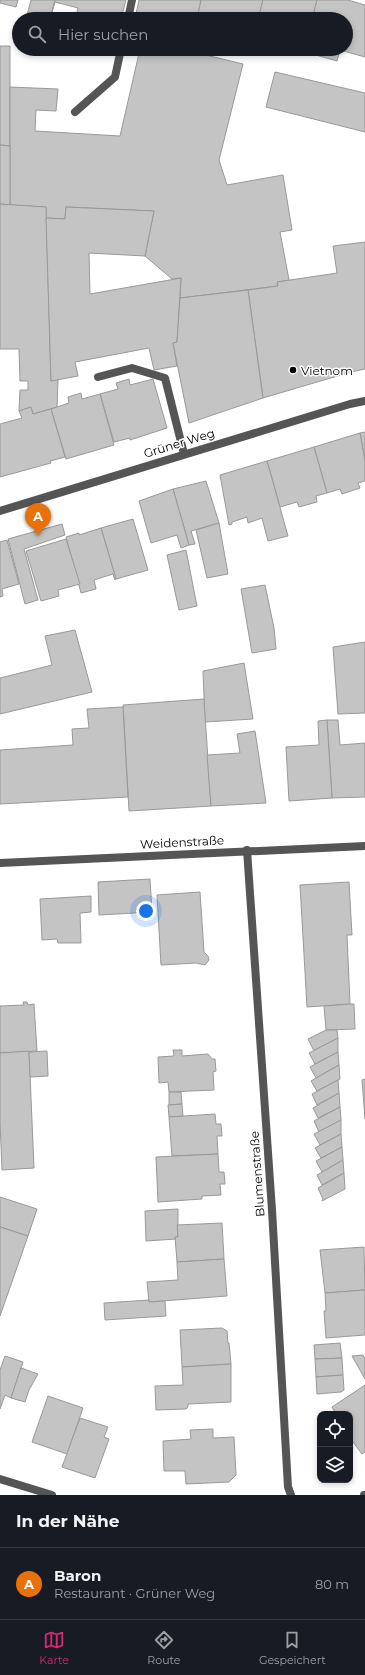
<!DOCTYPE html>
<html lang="de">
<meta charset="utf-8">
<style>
body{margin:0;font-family:Montserrat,sans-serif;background:#242831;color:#f1f3f6}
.controls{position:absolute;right:12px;bottom:12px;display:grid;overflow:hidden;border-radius:8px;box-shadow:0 2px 6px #0003}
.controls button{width:36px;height:36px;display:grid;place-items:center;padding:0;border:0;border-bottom:1px solid #363941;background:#171b24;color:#f1f3f6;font:20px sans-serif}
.you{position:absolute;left:146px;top:911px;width:14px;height:14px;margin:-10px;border:3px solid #fff;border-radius:50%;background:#1a73e8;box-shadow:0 0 0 6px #1a73e833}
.badge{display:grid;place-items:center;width:26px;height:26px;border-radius:50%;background:#db2777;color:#fff;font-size:13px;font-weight:700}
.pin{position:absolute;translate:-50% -33px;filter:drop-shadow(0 1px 2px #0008)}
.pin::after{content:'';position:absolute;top:21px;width:14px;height:12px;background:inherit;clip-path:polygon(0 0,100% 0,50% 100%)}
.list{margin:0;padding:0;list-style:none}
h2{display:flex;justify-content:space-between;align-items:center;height:52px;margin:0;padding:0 16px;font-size:17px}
h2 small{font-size:13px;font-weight:400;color:#9ea1a6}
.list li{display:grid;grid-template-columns:26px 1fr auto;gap:12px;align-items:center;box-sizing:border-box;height:72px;padding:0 16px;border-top:1px solid #363941}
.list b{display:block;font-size:15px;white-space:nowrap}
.list p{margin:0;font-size:13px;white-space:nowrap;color:#9ea1a6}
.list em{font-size:13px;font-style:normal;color:#9ea1a6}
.icon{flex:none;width:22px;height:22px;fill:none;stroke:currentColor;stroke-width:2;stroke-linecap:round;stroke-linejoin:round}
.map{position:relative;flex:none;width:365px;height:1495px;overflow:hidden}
.search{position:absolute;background:#171b24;box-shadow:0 2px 6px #0003;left:12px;right:12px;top:12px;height:44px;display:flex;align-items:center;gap:10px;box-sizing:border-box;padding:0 14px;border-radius:22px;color:#9ea1a6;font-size:15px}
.sheet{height:124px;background:#171b24}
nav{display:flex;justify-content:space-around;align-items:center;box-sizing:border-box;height:56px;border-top:1px solid #363941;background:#171b24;font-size:11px;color:#9ea1a6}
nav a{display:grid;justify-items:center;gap:2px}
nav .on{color:#db2777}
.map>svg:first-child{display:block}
.building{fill:#c4c4c4;stroke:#999}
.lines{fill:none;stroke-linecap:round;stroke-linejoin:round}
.lane{stroke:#555;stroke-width:8}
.street{stroke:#555;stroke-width:8}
.poi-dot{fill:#000;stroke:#fff;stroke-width:1.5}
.labels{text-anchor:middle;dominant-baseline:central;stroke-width:3;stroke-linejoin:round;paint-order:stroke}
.poi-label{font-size:12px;fill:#000;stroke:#fff;text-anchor:start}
.street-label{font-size:12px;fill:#000;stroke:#fff}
</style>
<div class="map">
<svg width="365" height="1495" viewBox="0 0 365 1495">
<rect width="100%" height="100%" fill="#fff"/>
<g class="building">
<polygon points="0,0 18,0 16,7 0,3"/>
<polygon points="31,0 55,0 50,19 26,19"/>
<polygon points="55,0 126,0 121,19 108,19 93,15 92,19 90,19 76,16 78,8 55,2 50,19"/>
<polygon points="139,0 201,0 197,19 157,19 136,14"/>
<polygon points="201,0 263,0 258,19 197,19"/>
<polygon points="263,0 317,0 312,19 258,19"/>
<polygon points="317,0 348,0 365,5 365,57 340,50 337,61 316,55 317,49 346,49 346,19 312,19"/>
<polygon points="0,46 10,46 10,146 0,145"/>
<polygon points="140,49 181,49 243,64 219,160 227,185 283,175 292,230 280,232 289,280 277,282 278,286 180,298 181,278 172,279 145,256 154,211 66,207 65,219 46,218 46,207 10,205 10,87 58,89 56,111 36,110 35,131 120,136"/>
<polygon points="275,72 365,93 365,132 266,107"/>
<polygon points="0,145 10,146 10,205 0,204"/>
<polygon points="0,204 46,207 51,381 58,379 57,407 33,414 31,407 19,411 20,390 28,390 28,381 20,381 19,349 0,349"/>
<polygon points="66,207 154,211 145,256 89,253 90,294 181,278 177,342 173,343 177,366 154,370 149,348 75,362 78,376 51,381 46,218 65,219"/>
<polygon points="365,242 365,369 351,372 263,398 248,290 278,286 277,282 337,273 333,246"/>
<polygon points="248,290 263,398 189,423 173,343 177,342 180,298"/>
<polygon points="129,379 130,385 153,379 167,428 130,440 130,438 114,442 100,394 118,389 116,383"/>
<polygon points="81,393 82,399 100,394 114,445 66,459 51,409 69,403 68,397"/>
<polygon points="31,407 33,414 51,409 65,457 50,461 51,463 0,477 0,424 22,418 19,411"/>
<polygon points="365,432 365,461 360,433"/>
<polygon points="360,433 365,461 365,481 358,483 360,488 342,494 340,489 327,493 314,447"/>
<polygon points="314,447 327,493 316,496 317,502 299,507 297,502 280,507 267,461"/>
<polygon points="267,461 288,536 268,541 262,518 248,523 247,517 232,522 232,524 229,525 220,475"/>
<polygon points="206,481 219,523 191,531 195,544 189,545 173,489"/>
<polygon points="173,489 189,545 181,548 177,535 151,543 139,501"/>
<polygon points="133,519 148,570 116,579 101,528"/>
<polygon points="219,523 228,574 207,578 196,530"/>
<polygon points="62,524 65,535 24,549 38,600 25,604 8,539"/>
<polygon points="101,528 116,579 115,580 113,574 94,580 96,589 81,593 66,537 79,533 79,535"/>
<polygon points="66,539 80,584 58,590 59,596 41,601 26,551"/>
<polygon points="7,540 19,584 2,589 3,596 0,597 0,542"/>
<polygon points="186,550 197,606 179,610 167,555"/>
<polygon points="265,585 274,628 276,649 252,653 241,589"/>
<polygon points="75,630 92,692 0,714 0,678 52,665 45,636"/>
<polygon points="365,642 365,713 338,714 333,647"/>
<polygon points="244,663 253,719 205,722 203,671"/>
<polygon points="204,699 211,806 129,811 123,705"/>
<polygon points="123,707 128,797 0,804 0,750 73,745 72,729 89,728 87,709"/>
<polygon points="327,720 338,720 340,745 365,743 365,797 332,798"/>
<polygon points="327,720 332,798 289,801 286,747 319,745 318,721"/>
<polygon points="255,731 266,803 211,806 207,755 240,753 237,734"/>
<polygon points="150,879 152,912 99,915 98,882"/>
<polygon points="349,882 352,935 347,935 350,1004 307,1007 300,885"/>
<polygon points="200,892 204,952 208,956 209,960 205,965 196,963 161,965 157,895"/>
<polygon points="91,896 91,912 80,913 81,943 58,943 57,939 42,940 40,899"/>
<polygon points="23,1002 27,1002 28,1005 34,1004 37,1051 0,1053 0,1006 24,1005"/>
<polygon points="350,1004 354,1004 355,1029 326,1030 324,1006"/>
<polygon points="326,1030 337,1030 338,1038 314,1051 308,1039"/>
<polygon points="338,1038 338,1052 315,1064 309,1053"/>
<polygon points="173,1050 182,1050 182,1056 208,1054 212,1059 215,1059 216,1071 213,1072 214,1090 169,1092 168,1082 159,1083 158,1057 174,1056"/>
<polygon points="29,1051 34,1168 2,1170 0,1121 0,1053"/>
<polygon points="47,1051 48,1076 30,1077 29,1052"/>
<polygon points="338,1052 339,1065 316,1078 310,1067"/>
<polygon points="339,1065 340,1079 317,1091 311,1081"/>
<polygon points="365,1079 365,1119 362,1080"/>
<polygon points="338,1080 339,1093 317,1105 312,1094"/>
<polygon points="169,1092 181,1092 182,1104 169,1105"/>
<polygon points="339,1093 340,1107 318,1118 313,1108"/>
<polygon points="182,1104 183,1116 169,1117 168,1105"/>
<polygon points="340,1107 341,1120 319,1132 314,1121"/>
<polygon points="215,1114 216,1124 221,1124 222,1136 217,1136 218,1154 172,1156 169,1117"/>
<polygon points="341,1120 341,1134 320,1145 314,1134"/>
<polygon points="341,1134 342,1147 321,1158 315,1148"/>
<polygon points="342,1147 343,1160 322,1172 316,1161"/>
<polygon points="218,1154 219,1172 224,1172 225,1184 220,1184 221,1195 202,1196 202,1199 158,1202 156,1157"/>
<polygon points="343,1160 344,1173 322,1185 317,1175"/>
<polygon points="344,1173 345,1189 322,1201 323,1199 318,1188"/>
<polygon points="0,1197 37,1209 28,1236 0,1227"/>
<polygon points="178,1209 178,1237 175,1237 176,1239 146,1241 145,1211"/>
<polygon points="222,1223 224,1259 177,1262 175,1237 178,1237 177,1225"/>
<polygon points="0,1227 28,1236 0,1316"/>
<polygon points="364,1247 365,1290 325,1293 320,1250"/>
<polygon points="224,1259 227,1296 149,1302 147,1282 178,1280 177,1262"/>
<polygon points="365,1290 365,1335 326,1338 324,1311 326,1311 325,1293"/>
<polygon points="149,1300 149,1302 165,1301 166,1316 105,1320 104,1303"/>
<polygon points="222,1328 227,1331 228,1343 229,1343 231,1364 182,1367 180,1330"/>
<polygon points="340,1343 342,1358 315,1359 314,1345"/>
<polygon points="363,1355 365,1358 365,1379 352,1356"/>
<polygon points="5,1356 23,1362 11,1398 5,1395 0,1409 0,1370"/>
<polygon points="342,1358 343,1375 316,1377 315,1359"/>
<polygon points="231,1364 231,1402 188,1404 188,1407 186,1409 156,1410 155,1386 183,1385 182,1367"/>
<polygon points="21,1368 38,1374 29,1390 25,1402 11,1398"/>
<polygon points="343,1375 344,1390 341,1392 317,1394 316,1377"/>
<polygon points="365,1385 365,1452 362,1454 350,1438 350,1414 336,1414 332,1407"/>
<polygon points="48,1396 83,1408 67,1454 32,1442"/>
<polygon points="80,1418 108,1427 104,1437 109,1439 95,1478 62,1467"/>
<polygon points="213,1429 213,1438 234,1437 236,1475 229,1482 186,1484 185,1471 164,1471 163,1441 191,1439 190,1430"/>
</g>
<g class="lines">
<g class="lane">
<polyline points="128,19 132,0"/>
<polyline points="75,112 115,77 121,49"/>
<polyline points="98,377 132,368 165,378 184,454"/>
</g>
<g class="street">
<polyline points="0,511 350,404 365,401"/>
<polyline points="247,850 272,1210 288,1487 291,1495"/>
<polyline points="0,863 365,846"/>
<polyline points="0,1479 52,1495"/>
<polyline points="364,1495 365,1495"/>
</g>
</g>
<circle class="poi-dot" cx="293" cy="370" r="4"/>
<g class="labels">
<g class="poi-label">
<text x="301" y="370">Vietnom</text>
</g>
<g class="street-label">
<text transform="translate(179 443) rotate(-17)">Grüner Weg</text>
<text transform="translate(182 842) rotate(-3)">Weidenstraße</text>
<text transform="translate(257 1174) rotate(-94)">Blumenstraße</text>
</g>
</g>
</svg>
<div class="controls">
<button><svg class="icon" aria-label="locate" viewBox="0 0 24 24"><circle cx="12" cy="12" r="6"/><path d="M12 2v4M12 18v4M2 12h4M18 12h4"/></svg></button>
<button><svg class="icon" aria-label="layers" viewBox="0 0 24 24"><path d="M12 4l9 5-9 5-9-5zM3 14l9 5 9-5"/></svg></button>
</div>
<div class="you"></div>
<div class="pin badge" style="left:38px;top:536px;background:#e8710a">A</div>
<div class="search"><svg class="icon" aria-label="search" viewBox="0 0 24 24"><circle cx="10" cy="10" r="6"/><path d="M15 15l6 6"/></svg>Hier suchen</div>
</div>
<section class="sheet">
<h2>In der Nähe<small></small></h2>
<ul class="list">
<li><span class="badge" style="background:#e8710a">A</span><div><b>Baron</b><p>Restaurant · Grüner Weg</p></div><em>80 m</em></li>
</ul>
</section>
<nav>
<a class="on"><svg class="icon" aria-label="map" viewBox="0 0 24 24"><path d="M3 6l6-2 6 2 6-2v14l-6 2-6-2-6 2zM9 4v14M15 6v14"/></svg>Karte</a>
<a><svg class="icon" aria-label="directions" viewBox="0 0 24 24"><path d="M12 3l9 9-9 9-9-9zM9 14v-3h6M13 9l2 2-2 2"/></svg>Route</a>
<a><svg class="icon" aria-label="saved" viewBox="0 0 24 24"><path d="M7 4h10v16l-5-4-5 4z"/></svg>Gespeichert</a>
</nav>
